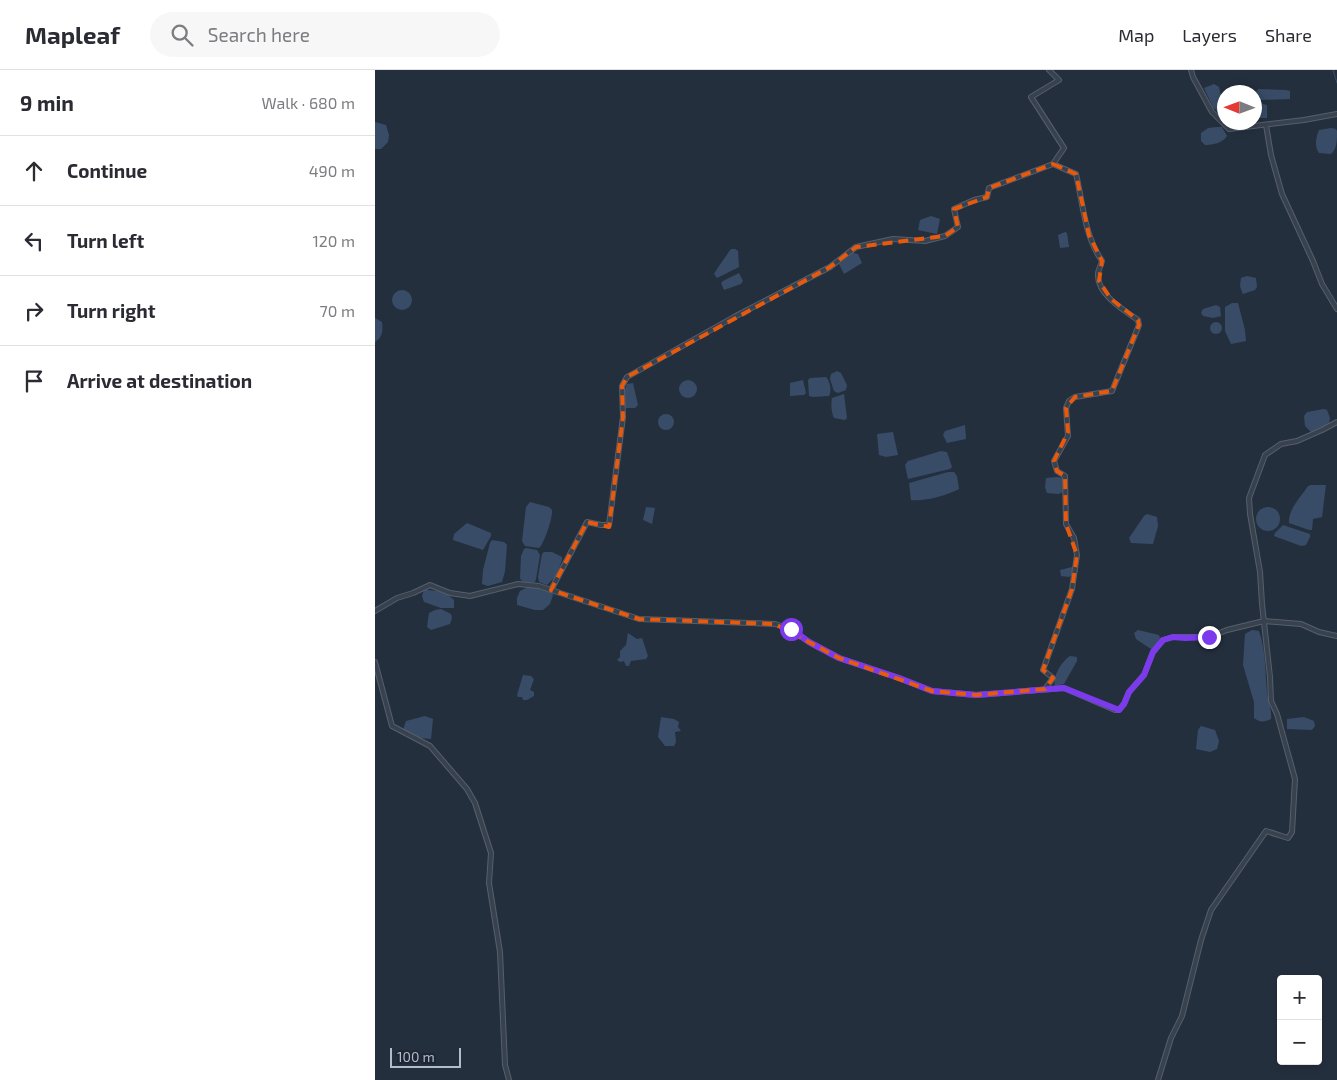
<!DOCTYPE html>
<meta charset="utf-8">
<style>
body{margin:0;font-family:"Exo 2",sans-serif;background:#f7f7f7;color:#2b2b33}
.controls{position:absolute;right:15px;bottom:15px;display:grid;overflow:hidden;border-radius:5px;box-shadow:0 2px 8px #0003}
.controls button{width:45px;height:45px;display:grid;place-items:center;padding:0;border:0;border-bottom:1px solid #e1e1e2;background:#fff;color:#2b2b33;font:25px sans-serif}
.compass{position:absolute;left:842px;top:15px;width:45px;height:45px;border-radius:50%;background:#fff;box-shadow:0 2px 8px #0003;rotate:271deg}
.scale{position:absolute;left:15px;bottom:12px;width:71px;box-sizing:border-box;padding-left:5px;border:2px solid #b4bcc9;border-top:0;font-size:14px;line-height:18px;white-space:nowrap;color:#b4bcc9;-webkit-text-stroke:4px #1d2633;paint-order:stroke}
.stop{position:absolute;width:15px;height:15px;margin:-11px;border:4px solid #7c3aed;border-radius:50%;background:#fff}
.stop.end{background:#7c3aed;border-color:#fff;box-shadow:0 1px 5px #0008}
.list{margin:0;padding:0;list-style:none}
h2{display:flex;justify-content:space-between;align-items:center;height:65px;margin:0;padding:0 20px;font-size:21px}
h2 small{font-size:16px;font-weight:400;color:#7c7c81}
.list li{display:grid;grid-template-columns:32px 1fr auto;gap:15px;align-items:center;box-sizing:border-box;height:70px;padding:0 20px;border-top:1px solid #e1e1e2}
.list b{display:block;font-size:19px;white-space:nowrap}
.list em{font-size:16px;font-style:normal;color:#7c7c81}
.icon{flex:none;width:28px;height:28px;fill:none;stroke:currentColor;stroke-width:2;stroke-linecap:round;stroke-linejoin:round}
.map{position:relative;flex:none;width:962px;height:1010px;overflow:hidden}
header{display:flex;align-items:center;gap:30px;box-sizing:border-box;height:70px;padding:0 25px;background:#fff;border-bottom:1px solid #e1e1e2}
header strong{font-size:24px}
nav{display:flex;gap:28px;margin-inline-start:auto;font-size:18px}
.search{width:350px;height:45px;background:#f7f7f7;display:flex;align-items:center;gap:12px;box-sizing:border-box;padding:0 18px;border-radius:28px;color:#7c7c81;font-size:19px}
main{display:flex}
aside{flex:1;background:#fff}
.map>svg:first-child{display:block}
.water{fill:#394c67}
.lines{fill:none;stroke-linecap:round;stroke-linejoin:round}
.stream{stroke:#394c67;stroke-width:1}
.street-casing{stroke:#565f6c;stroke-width:6}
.street{stroke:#38414e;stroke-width:4}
.route{stroke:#7c3aed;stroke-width:6}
.marked{fill:none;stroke:#e8590c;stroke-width:4;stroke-dasharray:10 6;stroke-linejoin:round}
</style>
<header>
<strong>Mapleaf</strong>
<div class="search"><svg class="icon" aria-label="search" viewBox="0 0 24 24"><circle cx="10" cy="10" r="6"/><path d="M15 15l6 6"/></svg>Search here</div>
<nav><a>Map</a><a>Layers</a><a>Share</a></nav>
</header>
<main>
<aside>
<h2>9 min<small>Walk · 680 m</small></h2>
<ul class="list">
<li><svg class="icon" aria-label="ahead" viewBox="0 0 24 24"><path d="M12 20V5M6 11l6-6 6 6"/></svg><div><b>Continue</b></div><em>490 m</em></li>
<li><svg class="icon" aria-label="left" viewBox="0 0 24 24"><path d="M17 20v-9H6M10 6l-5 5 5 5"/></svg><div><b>Turn left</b></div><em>120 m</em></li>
<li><svg class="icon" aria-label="right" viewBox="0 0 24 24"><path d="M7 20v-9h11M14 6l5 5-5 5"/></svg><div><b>Turn right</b></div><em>70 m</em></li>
<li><svg class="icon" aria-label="arrive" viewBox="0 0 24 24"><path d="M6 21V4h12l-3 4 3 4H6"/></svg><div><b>Arrive at destination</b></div></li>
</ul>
</aside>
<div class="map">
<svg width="962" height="1010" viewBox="0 0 962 1010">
<rect width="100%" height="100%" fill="#242f3e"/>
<g class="water">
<polygon points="839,14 844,17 849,39 849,42 845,44 838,37 829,18"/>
<polygon points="883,19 911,20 915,21 915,29 884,30 881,22"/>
<polygon points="884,33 892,35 892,48 885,48 883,39"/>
<polygon points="0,52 11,55 14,65 13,72 6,79 0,79"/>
<path d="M842,57H847L852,66C848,73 837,75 830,75L826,71V63L833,58Z"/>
<path d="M956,58L961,59L962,61C962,70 962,79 956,84L944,83C939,77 941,67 944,60Z"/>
<polygon points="556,146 565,149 562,164 543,160 545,150"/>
<polygon points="690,162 692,163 694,177 685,178 683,165"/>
<path d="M356,179H360L363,181L364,197L342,208L339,204C341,200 353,183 356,179Z"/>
<polygon points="478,183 483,184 487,193 469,204 464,194"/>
<polygon points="364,203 368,211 366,214 349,220 346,213 348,211"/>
<polygon points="872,206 881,208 882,217 880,220 868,224 867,222 865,216 866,208"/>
<circle cx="27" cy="230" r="10"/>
<polygon points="857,233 863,233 870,260 871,271 856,274 850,261 850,237"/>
<polygon points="841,235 845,237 846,246 838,248 828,246 826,243 828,239"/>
<path d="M0,248L7,252C8,260 8,267 0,272Z"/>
<circle cx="841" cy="258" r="6"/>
<polygon points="462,301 466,303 472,315 471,320 463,323 459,321 455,309 456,304"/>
<path d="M451,307C455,311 457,321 454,326L438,327L434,326L433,310L435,308Z"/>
<polygon points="428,310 431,323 429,325 415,326 415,313"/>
<circle cx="313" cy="319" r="9"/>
<polygon points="258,313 263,335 260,338 251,338 249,336 250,319 252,314"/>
<path d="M469,324L472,348L470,350L459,348C456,342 456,334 457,328Z"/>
<polygon points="949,339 952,340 955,348 954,353 951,356 936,362 930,356 929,346 932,342"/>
<circle cx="291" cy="352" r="8"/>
<polygon points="590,355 591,369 572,373 568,365 570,361"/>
<polygon points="518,362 523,385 511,387 504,385 502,364"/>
<polygon points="566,381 572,382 577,397 575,399 533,409 530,395 533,391"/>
<path d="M573,402H579L582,406L584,419C573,425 548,432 536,430L534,413Z"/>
<polygon points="682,407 688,408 689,421 684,424 672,423 670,417 671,408"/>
<path d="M936,415H951L947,447L938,449L937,460H934L914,453C913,439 926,427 933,416Z"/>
<path d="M155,432L174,437L177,440C178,447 169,474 164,478L150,476L147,471L151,437Z"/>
<polygon points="271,437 280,438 277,454 268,450"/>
<circle cx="893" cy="449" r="12"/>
<polygon points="772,444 782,447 783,456 778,474 756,473 754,468 769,446"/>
<polygon points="92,453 116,463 116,466 108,480 78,470 79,464"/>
<polygon points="908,455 935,464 935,467 931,475 926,476 899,466 900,463"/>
<polygon points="117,470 129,472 132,475 130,501 127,512 113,516 107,514 108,500 115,473"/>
<path d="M151,478L162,480L165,485L161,509L160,512C155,513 147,514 145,508L146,486L149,479Z"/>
<polygon points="169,482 177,482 187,487 187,490 181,506 172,515 164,512 163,507 167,484"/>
<polygon points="697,497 699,497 697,505 694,507 686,506 685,500"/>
<polygon points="151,518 161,518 176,521 178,525 175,534 168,540 160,540 142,535 142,528 145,521"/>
<path d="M49,520C61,520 71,522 79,530V538H66L49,532L47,526Z"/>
<polygon points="66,539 76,544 77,548 75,554 56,560 52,557 54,543 60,540"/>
<polygon points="763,560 784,565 785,568 779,578 776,579 761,569 759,563"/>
<path d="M877,560L884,561C891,581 890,601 892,622C893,631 897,640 896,649C890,652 885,653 879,648V632L868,595L870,564Z"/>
<polygon points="253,563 262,569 267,568 273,586 271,589 256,591 254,596 251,596 249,591 245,592 242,590 245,587 245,581 251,575"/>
<path d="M695,586L702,587V591L689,614L680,616C677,607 687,591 695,586Z"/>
<polygon points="148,605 156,606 159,609 155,620 159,622 159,626 152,630 148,630 147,627 143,627 142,625"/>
<polygon points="50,646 58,649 56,669 46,668 28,660 31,651"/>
<polygon points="286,647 299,649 304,652 303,657 306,661 300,662 301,672 299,676 290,676 283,667"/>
<polygon points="929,647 939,651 940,656 937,660 912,659 912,649"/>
<polygon points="826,656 840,660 844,671 842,679 835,682 821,679 823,660"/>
</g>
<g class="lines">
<polyline class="stream" points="958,0 962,13"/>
<defs>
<g id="street">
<polyline points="816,0 818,7 837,42 854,59 929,50 962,44"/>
<polyline points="891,55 896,85 907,124 938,191 947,214 962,239"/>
<polyline points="176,520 212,452 226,455 234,455 248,347 247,316 252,307 359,247 455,197 481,177 518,169 550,171 570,166 583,157 579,139 599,130 612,127 614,118 678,94 689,78 656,27 684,10 674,0"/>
<polyline points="0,541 22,528 38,523 55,515 75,523 95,526 143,514 164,516 264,549 400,554 416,559 434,572 464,588 524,608 557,621 601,625 689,618 740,640 744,640 749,634 754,622 769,605 778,582 788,570 798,567 834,567 852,560 889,551 926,554 944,562 962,566"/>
<polyline points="0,592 17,656 55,676 92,719 100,733 116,783 114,813 125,882 130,995 134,1010"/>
<path d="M670,619L678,608L668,600L697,519L702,485L699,468L691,454L690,406L682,401L679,391L693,366L691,338L694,331L700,327L737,321L764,255L763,250C750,241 723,225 723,206C722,201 726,196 727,191C709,165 708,133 701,104L678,94"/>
<polyline points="783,1010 796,968 807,946 826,870 836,840 891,761 913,768 917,762 920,709 902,644 896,631 895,607 887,534 885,502 875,444 874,428 890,385 906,374 922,371 947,360 962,352"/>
</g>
</defs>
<use href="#street" class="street-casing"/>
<use href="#street" class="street"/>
</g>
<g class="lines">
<polyline class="route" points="416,559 434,572 464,588 524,608 557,621 601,625 689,618 744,640 749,634 754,622 769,605 778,582 788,570 798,567 810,568 834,567"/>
</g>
<path class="marked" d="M678,94L701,104L714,165L727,191L724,211L736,229L763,250L764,255L737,321L700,327L691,338L693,362L679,391L682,401L690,406L691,454L702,485L697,519L668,600L678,608L670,619L601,625L557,621L464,588L400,554L264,549L176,520L212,452L234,457L248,347L247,316L252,307L455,197L481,177L570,166L583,157L579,139L612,127L614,118Z"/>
</svg>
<div class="controls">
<button>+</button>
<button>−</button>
</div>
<svg class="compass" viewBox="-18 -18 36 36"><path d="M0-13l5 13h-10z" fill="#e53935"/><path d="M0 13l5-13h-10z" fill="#7c7c81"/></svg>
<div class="scale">100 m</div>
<div class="stop" style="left:416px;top:559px"></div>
<div class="stop end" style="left:834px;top:567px"></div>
</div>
</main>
